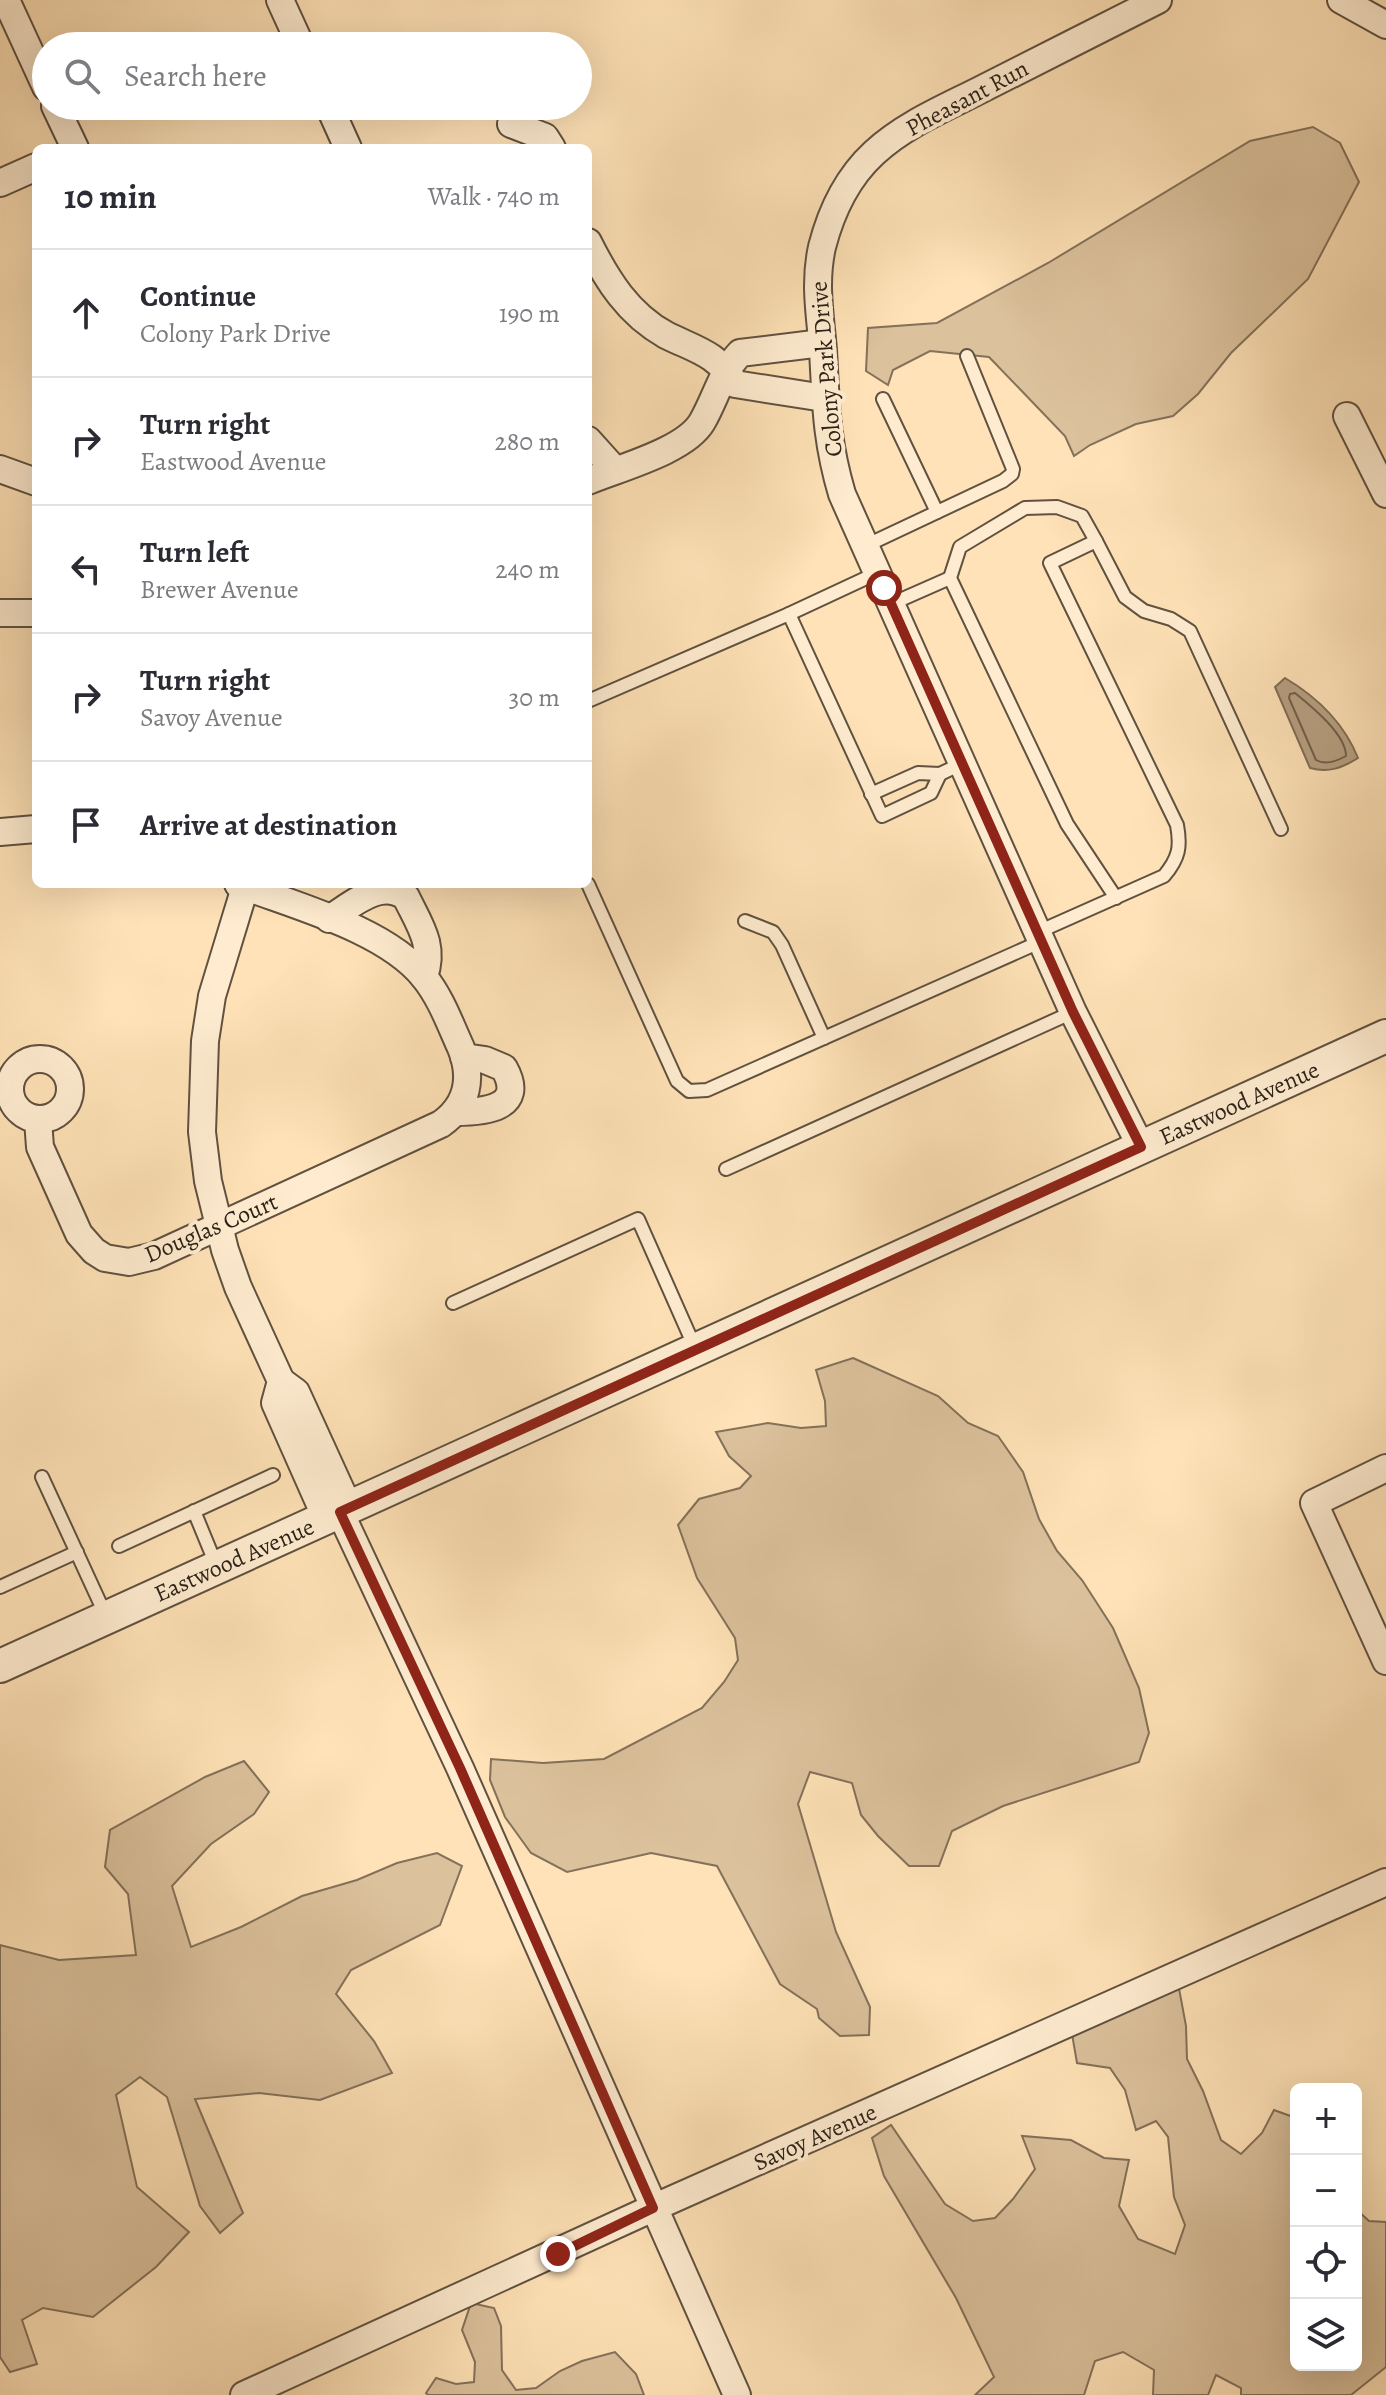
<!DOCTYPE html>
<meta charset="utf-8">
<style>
body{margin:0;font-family:Alegreya,serif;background:#f2f2f3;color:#2b2b33}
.controls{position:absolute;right:24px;bottom:24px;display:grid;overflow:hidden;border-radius:12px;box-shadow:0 8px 32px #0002}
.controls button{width:72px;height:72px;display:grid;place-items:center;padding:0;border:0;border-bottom:2px solid #e1e1e2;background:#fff;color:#2b2b33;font:40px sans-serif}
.stop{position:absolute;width:24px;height:24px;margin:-18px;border:6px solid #8f2418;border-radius:50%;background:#fff}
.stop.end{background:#8f2418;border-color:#fff;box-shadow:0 2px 8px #0008}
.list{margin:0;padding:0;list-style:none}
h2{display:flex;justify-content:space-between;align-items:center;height:104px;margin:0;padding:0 32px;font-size:34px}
h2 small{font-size:26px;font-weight:400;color:#7c7c81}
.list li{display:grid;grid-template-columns:52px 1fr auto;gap:24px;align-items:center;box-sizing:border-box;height:128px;padding:0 32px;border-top:2px solid #e1e1e2}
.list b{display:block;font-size:30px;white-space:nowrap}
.list p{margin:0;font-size:26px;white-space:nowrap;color:#7c7c81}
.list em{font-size:26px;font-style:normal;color:#7c7c81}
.icon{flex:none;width:44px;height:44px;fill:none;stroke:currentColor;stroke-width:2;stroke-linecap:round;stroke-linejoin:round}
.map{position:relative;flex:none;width:1386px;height:2395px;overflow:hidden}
.search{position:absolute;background:#fff;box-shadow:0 8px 32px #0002;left:32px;top:32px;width:560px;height:88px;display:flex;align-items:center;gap:20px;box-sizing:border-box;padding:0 28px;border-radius:44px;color:#7c7c81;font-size:30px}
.panel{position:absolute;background:#fff;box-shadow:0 8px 32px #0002;left:32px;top:144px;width:560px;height:744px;border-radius:12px}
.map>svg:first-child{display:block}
.green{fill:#dbc19c;stroke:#83715a;stroke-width:2}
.water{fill:#b7a081;stroke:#7f6d57;stroke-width:2}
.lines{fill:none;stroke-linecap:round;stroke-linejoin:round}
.shore{stroke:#71604c;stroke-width:2}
.service-casing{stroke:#605140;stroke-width:16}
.minor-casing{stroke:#605140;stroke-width:30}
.tertiary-casing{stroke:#605140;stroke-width:36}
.service{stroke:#ffecd0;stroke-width:12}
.minor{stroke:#ffecd0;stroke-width:26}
.tertiary{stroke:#ffecd0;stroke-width:32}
.route{stroke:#8f2418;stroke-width:10}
.labels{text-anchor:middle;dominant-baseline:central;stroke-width:8;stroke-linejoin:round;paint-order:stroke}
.street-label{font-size:24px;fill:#2b2118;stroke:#ffecd0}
</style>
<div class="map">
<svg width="1386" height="2395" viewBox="0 0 1386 2395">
<rect width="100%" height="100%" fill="#ffe2b7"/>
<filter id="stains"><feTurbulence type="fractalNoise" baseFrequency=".0025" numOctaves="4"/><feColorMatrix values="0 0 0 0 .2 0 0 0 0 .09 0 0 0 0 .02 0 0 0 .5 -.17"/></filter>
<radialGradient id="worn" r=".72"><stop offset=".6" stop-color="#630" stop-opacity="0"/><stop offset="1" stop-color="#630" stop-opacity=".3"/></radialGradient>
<g class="green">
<polygon points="1313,127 1340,143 1359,182 1308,279 1231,353 1198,394 1173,416 1136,424 1090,445 1074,456 1065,436 989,357 930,351 893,370 888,385 866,371 868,328 937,323 1048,263 1250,141"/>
<polygon points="853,1358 938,1396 968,1423 998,1436 1023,1472 1039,1519 1057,1551 1082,1580 1113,1628 1139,1688 1149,1733 1139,1762 1003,1806 952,1831 939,1866 909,1866 878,1836 861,1815 852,1783 810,1772 798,1804 836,1932 870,2007 869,2035 840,2036 819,2018 817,2009 780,1984 717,1866 651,1853 567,1872 531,1853 505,1817 490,1780 491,1759 543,1763 604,1759 702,1708 724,1682 738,1660 735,1638 697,1578 678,1525 699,1499 740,1488 751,1476 729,1456 716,1432 768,1423 801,1428 826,1426 825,1401 816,1370"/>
<polygon points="244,1761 269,1792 254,1814 211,1844 172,1886 191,1947 241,1927 302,1896 357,1880 397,1863 437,1853 462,1866 440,1925 351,1970 336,1994 374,2041 392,2073 320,2100 259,2093 195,2099 243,2213 220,2233 200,2206 167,2097 140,2077 116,2095 137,2187 189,2232 156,2267 93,2317 43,2308 22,2320 37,2364 10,2372 0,2357 0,1945 59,1960 136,1955 128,1894 105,1867 110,1830 205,1777"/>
<polygon points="1178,1983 1186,2026 1187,2059 1203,2091 1221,2140 1241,2154 1262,2133 1274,2110 1296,2118 1296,2365 1356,2365 1356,2209 1369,2221 1386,2222 1386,2367 1351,2395 1241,2395 1241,2388 1216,2375 1208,2395 1153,2395 1154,2370 1123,2352 1095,2361 1084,2395 975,2395 994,2377 956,2298 884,2176 872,2138 891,2125 945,2204 973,2221 995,2218 1013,2199 1035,2169 1022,2136 1071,2140 1104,2158 1129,2160 1119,2206 1138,2239 1175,2254 1185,2225 1174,2197 1168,2137 1156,2121 1136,2130 1125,2090 1110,2068 1077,2063 1072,2034"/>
<polygon points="471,2303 494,2308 501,2326 502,2370 516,2390 536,2388 560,2371 582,2361 615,2352 636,2374 644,2395 428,2395 426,2393 436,2378 456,2384 474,2382 475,2362 462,2330"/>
</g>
<path class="water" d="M1285,678C1317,697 1344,723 1358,758C1342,768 1329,773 1310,768L1275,687Z"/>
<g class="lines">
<path class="shore" d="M1290,694L1295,693C1311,706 1346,734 1346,756C1337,761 1325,765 1316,760L1289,698Z"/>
<defs>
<g id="service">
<polyline points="883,399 937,512"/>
<polyline points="1096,541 1082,516 1057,507 1025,508 960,547 950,578 1067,824 1116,898"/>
<polyline points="865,546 1003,481 1012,474 1013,469 967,356"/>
<polyline points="891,604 950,578"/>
<polyline points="789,614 877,573"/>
<polyline points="588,701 789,614 882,816 931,793 940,774"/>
<polyline points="871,794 918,773 940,774 963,763"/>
<polyline points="588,884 677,1081 689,1091 707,1090 1042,941"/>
<polyline points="745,921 773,932 782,945 824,1038"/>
<path d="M1038,932L1164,876C1179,858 1181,847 1177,825L1050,563L1096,541L1125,597L1144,611L1171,619L1190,631L1281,829"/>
<polyline points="726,1169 1073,1012"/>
<polyline points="453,1303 638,1219 696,1350"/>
<polyline points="42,1477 106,1616"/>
<polyline points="194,1511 217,1567"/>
<polyline points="119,1546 273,1475"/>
<polyline points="0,1587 77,1552"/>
</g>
<g id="minor">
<polyline points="6,0 46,87"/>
<polyline points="280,0 301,46"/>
<polyline points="1341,0 1386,25"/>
<polyline points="55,106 75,148"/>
<polyline points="329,106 348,148"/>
<polyline points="511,124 545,137 552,148"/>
<polyline points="0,183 36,167"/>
<path d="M588,242C607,280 628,314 666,335C696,350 717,353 735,384L824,398"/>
<polyline points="1347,416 1386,494"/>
<polyline points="588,440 615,470"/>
<polyline points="0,469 36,482"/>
<path d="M588,481C619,468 685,451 702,422C716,398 721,373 740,353L822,343"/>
<polyline points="0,613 36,613"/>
<polyline points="0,832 36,829"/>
<polyline points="246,884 212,996 205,1041 202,1132 208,1181 225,1250 238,1287 281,1381 275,1403 326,1518"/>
<path d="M329,919C352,905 380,878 406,897C420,926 435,945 424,977"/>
<circle cx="40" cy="1089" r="30"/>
<path d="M455,1112C483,1112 527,1109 504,1068L485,1060L464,1057"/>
<path d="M38,1120L40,1147L79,1234L94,1251L105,1258L129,1262L154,1256L441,1124C468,1105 473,1078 461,1048C450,1024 441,998 424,977C385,929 295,906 238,884"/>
<path d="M1141,1147L1073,1012L842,494C826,440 826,404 823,350C820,314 814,283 822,247C831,212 848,177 874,153C905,124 947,107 984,88C1042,59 1100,29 1158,0"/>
<polyline points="281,1381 296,1392 349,1508"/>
<polyline points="1386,1468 1314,1503 1386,1661"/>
<polyline points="340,1512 460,1768 737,2395"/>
<polyline points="244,2395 653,2208 1386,1882"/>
</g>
<polyline id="tertiary" points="0,1666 1386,1036"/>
</defs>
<use href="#service" class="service-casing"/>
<use href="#minor" class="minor-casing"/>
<use href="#tertiary" class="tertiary-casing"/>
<use href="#service" class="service"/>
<use href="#minor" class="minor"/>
<use href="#tertiary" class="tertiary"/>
</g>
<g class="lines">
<polyline class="route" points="558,2254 653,2208 460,1768 340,1512 1141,1147 1073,1012 884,588"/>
</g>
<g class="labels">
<g class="street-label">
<text transform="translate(967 98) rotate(-28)">Pheasant Run</text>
<text transform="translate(826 369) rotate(-95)">Colony Park Drive</text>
<text transform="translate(1239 1103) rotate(-24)">Eastwood Avenue</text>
<text transform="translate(211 1228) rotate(-23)">Douglas Court</text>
<text transform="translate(234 1560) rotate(-24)">Eastwood Avenue</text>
<text transform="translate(815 2137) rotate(-24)">Savoy Avenue</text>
</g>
</g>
<rect width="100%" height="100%" filter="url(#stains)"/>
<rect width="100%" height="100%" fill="url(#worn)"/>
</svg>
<div class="controls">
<button>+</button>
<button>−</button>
<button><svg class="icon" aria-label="locate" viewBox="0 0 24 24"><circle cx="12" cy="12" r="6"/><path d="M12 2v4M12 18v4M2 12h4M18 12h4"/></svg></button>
<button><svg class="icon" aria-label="layers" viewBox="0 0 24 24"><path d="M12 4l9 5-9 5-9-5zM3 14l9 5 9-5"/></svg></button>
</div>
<div class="stop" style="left:884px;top:588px"></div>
<div class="stop end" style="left:558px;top:2254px"></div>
<div class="search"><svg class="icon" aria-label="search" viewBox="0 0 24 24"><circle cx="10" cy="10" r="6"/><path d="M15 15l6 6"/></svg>Search here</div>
<section class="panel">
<h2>10 min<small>Walk · 740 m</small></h2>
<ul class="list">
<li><svg class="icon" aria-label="ahead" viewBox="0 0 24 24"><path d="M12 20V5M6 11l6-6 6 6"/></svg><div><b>Continue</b><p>Colony Park Drive</p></div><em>190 m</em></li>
<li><svg class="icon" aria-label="right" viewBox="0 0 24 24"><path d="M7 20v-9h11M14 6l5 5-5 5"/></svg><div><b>Turn right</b><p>Eastwood Avenue</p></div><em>280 m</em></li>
<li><svg class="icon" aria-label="left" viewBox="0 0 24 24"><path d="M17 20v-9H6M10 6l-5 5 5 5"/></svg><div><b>Turn left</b><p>Brewer Avenue</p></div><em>240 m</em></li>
<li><svg class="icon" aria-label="right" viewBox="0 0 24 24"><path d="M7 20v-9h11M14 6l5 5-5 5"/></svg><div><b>Turn right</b><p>Savoy Avenue</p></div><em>30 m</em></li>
<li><svg class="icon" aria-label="arrive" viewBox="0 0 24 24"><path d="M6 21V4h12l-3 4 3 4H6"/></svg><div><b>Arrive at destination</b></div></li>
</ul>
</section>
</div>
